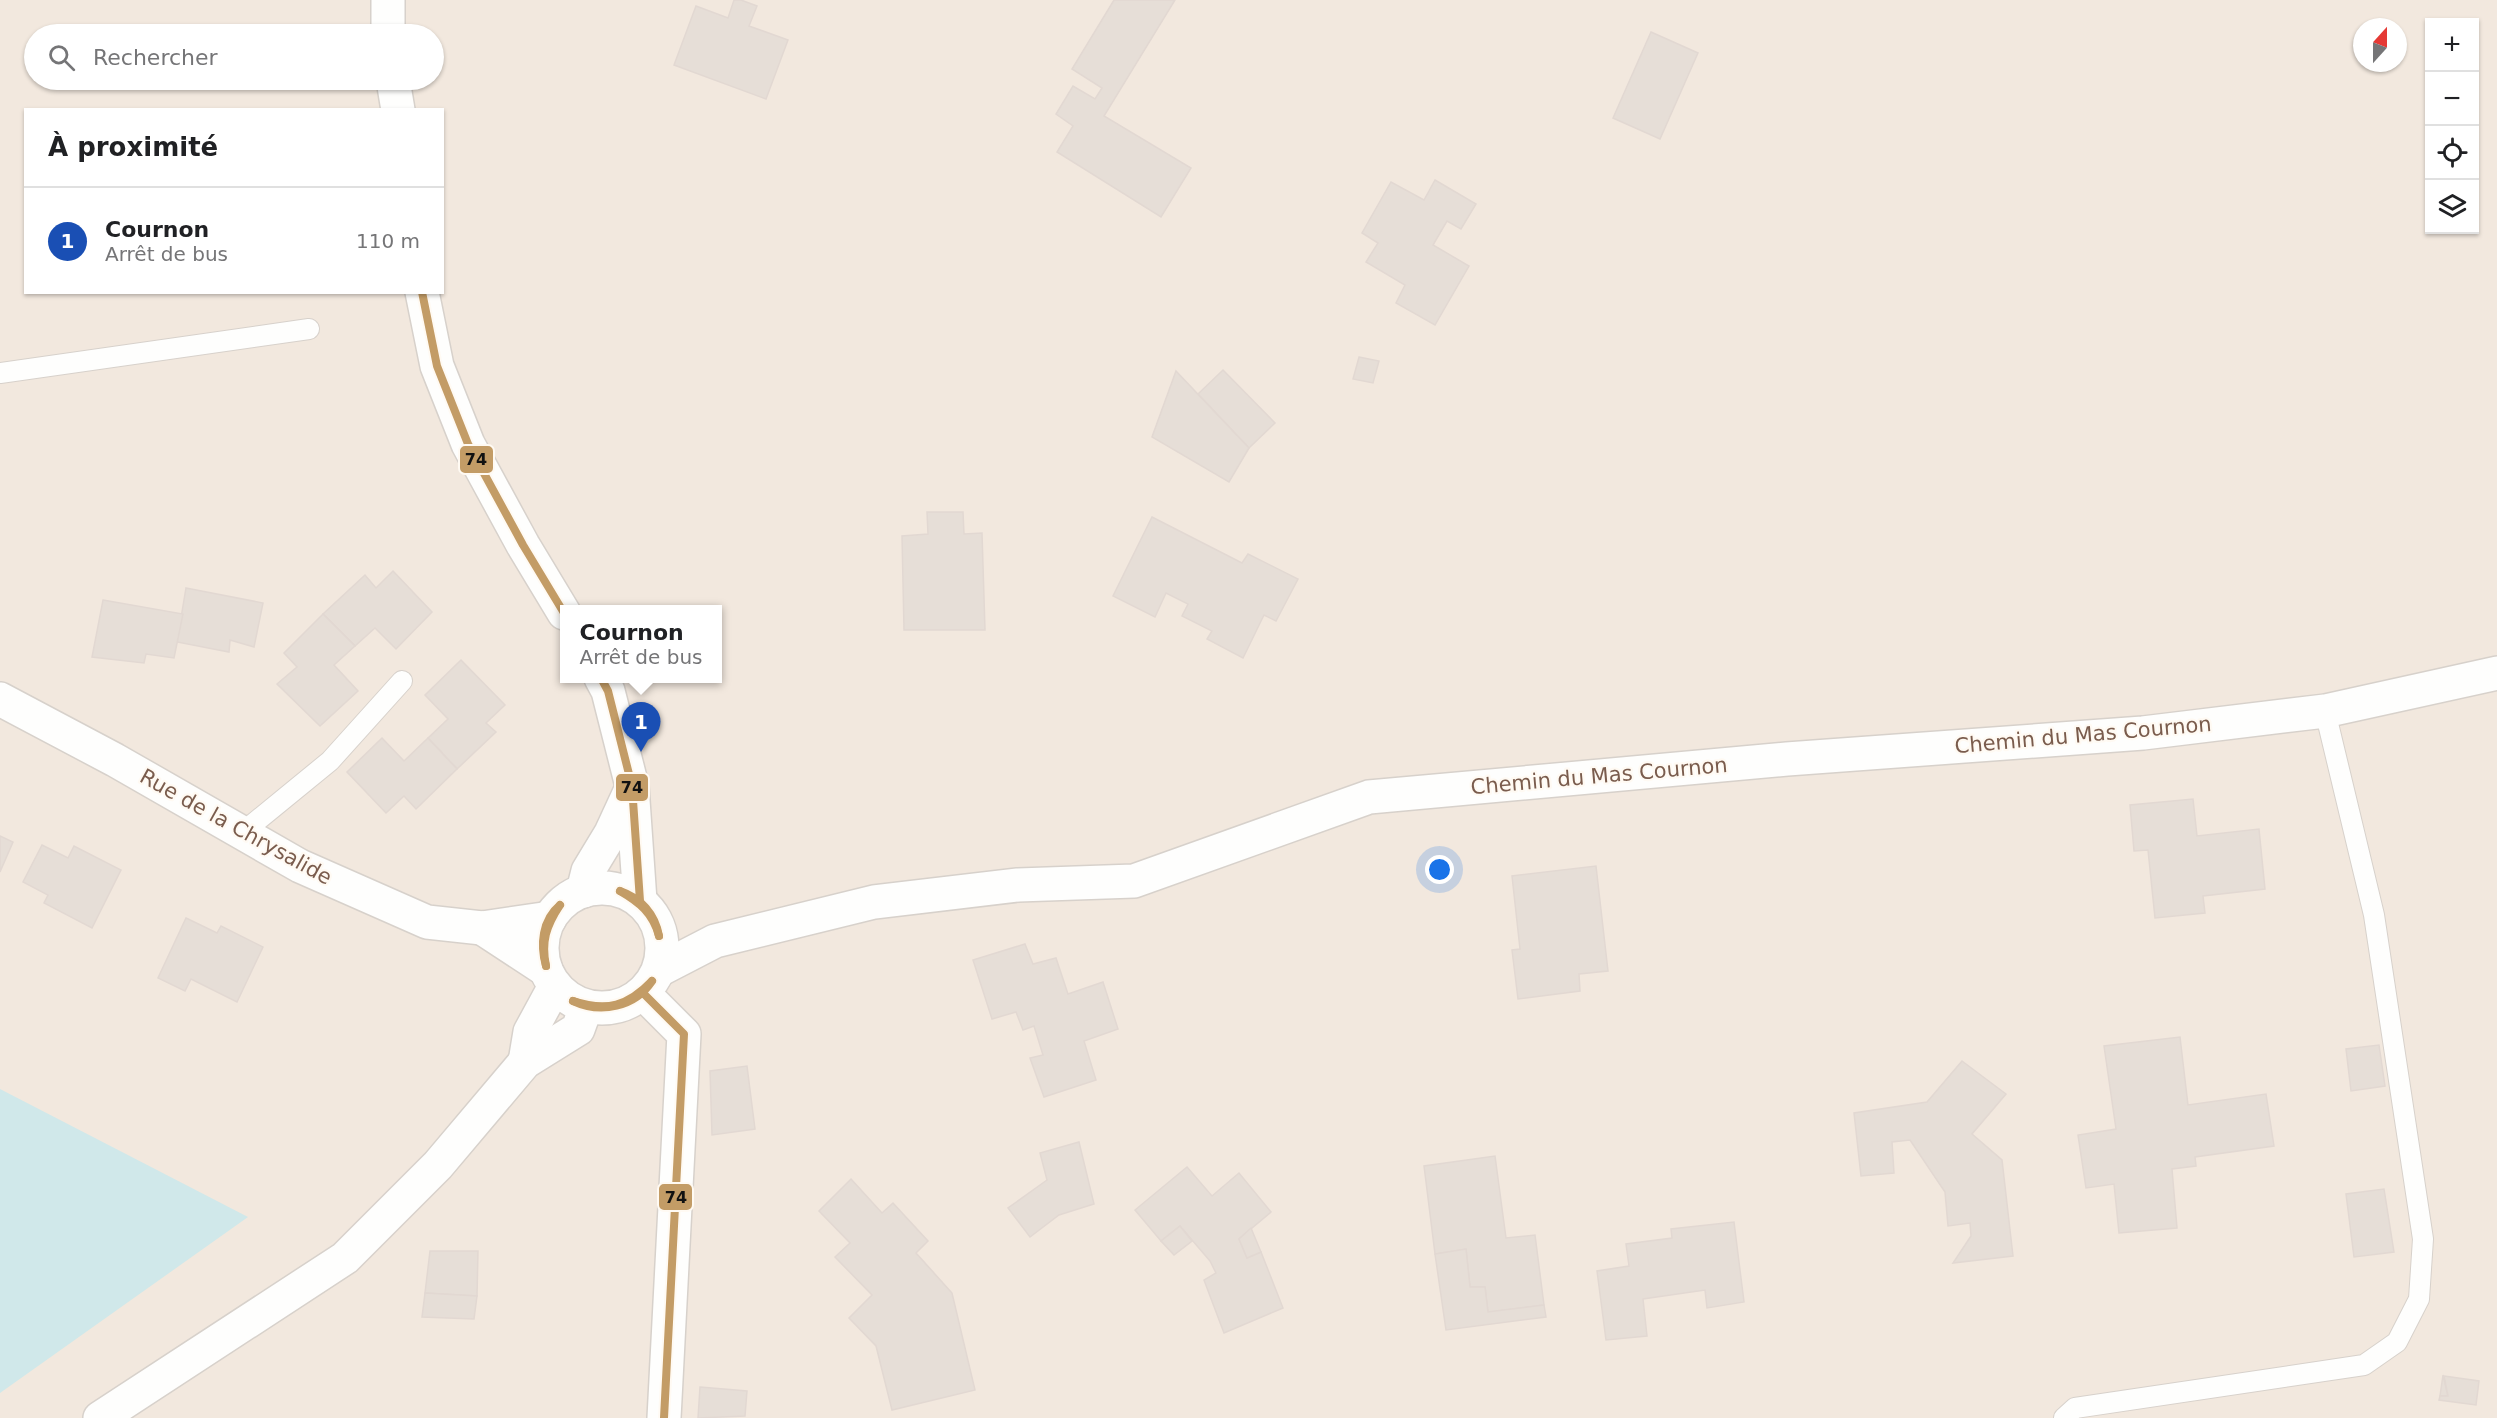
<!DOCTYPE html>
<html lang="fr">
<meta charset="utf-8">
<style>
body{margin:0;font-family:"DejaVu Sans",sans-serif;background:#f2f2f2;color:#202124}
.controls{position:absolute;right:18px;top:18px;display:grid;overflow:hidden;border-radius:0px;box-shadow:0 2px 4px #0004}
.controls button{width:54px;height:54px;display:grid;place-items:center;padding:0;border:0;border-bottom:2px solid #e0e0e0;background:#fff;color:#202124;font:30px sans-serif}
.compass{position:absolute;left:2353px;top:18px;width:54px;height:54px;border-radius:50%;background:#fff;box-shadow:0 2px 4px #0004;rotate:21deg}
.you{position:absolute;left:1440px;top:870px;width:21px;height:21px;margin:-15px;border:4px solid #fff;border-radius:50%;background:#1a73e8;box-shadow:0 0 0 9px #1a73e833}
.badge{display:grid;place-items:center;width:39px;height:39px;border-radius:50%;background:#2563eb;color:#fff;font-size:20px;font-weight:700}
.pin{position:absolute;translate:-50% -50px;filter:drop-shadow(0 2px 3px #0008)}
.pin::after{content:'';position:absolute;top:32px;width:21px;height:18px;background:inherit;clip-path:polygon(0 0,100% 0,50% 100%)}
.popup{position:absolute;left:560px;top:605px;width:162px;height:78px;box-sizing:border-box;display:grid;place-content:center;border-radius:0px;background:#fff;filter:drop-shadow(0 2px 4px #0005);font-size:20px;white-space:nowrap;color:#757577}
.popup b{font-size:22px;color:#202124}
.popup::after{content:'';position:absolute;left:50%;top:100%;margin-left:-12px;border:12px solid transparent;border-top-color:#fff}
.list{margin:0;padding:0;list-style:none}
h2{display:flex;justify-content:space-between;align-items:center;height:78px;margin:0;padding:0 24px;font-size:26px}
h2 small{font-size:20px;font-weight:400;color:#757577}
.list li{display:grid;grid-template-columns:39px 1fr auto;gap:18px;align-items:center;box-sizing:border-box;height:108px;padding:0 24px;border-top:2px solid #e0e0e0}
.list b{display:block;font-size:22px;white-space:nowrap}
.list p{margin:0;font-size:20px;white-space:nowrap;color:#757577}
.list em{font-size:20px;font-style:normal;color:#757577}
.icon{flex:none;width:33px;height:33px;fill:none;stroke:currentColor;stroke-width:2;stroke-linecap:round;stroke-linejoin:round}
.map{position:relative;flex:none;width:2497px;height:1418px;overflow:hidden}
.search{position:absolute;background:#fff;box-shadow:0 2px 4px #0004;left:24px;top:24px;width:420px;height:66px;display:flex;align-items:center;gap:15px;box-sizing:border-box;padding:0 21px;border-radius:33px;color:#757577;font-size:22px}
.panel{position:absolute;background:#fff;box-shadow:0 2px 4px #0004;left:24px;top:108px;width:420px;height:186px;border-radius:0px}
.map>svg:first-child{display:block}
.residential{fill:#f2e8de;fill-rule:evenodd}
.water{fill:#d0e8ea}
.building{fill:#e6ded7;stroke:#e2d8d2;stroke-width:1.5}
.lines{fill:none;stroke-linecap:round;stroke-linejoin:round}
.lane-casing{stroke:#d7d1cb;stroke-width:22}
.street-casing{stroke:#d7d1cb;stroke-width:36}
.lane{stroke:#fefefd;stroke-width:20}
.street{stroke:#fefefd;stroke-width:33}
.bus-1-casing{stroke:#fffaf3;stroke-width:12}
.bus-1{stroke:#c39c66;stroke-width:8}
.labels{text-anchor:middle;dominant-baseline:central;stroke-width:4.5;stroke-linejoin:round;paint-order:stroke}
.street-label{font-size:21px;fill:#7a5c4d;stroke:#fffaf3}
.line-badge{stroke:#fffaf3;stroke-width:2}
.pale-badge-label{font-size:16px;text-anchor:middle;font-weight:bold;fill:#111}
</style>
<div class="map">
<svg width="2497" height="1418" viewBox="0 0 2497 1418">
<rect width="100%" height="100%" fill="#f9f5f0"/>
<path class="residential" d="M0,0H2497V1418H0ZM2430,22H2474V230H2430ZM2362,27H2398V63H2362ZM34,34H434V80H34ZM26,110H442V292H26ZM564,610H718V678H564Z"/>
<polygon class="water" points="0,1089 248,1217 0,1393"/>
<g class="building">
<polygon points="734,0 741,0 757,6 749,26 788,40 766,99 674,65 696,6 728,18"/>
<polygon points="1114,0 1175,0 1104,116 1191,168 1161,217 1057,152 1073,126 1056,114 1073,86 1095,99 1102,88 1072,69"/>
<polygon points="1651,32 1698,53 1660,139 1613,118"/>
<polygon points="1435,180 1476,204 1461,229 1447,221 1433,245 1469,266 1435,325 1396,303 1405,285 1366,262 1378,243 1362,233 1391,182 1424,200"/>
<polygon points="1359,357 1379,361 1373,383 1353,379"/>
<polygon points="1223,370 1275,423 1249,448 1198,394"/>
<polygon points="1176,371 1249,448 1229,482 1152,437"/>
<polygon points="927,512 963,512 964,534 982,533 985,630 904,630 902,536 928,534"/>
<polygon points="1152,517 1242,563 1248,554 1298,579 1276,621 1264,615 1243,658 1207,639 1212,631 1182,616 1188,604 1166,593 1155,617 1113,596"/>
<polygon points="393,571 432,612 396,649 375,628 355,646 323,614 365,575 376,588"/>
<polygon points="186,588 263,603 254,647 230,640 229,652 177,642"/>
<polygon points="103,600 183,614 174,658 146,654 144,663 92,657"/>
<polygon points="323,614 355,646 334,665 358,691 320,726 277,684 297,667 284,653"/>
<polygon points="461,660 505,705 486,723 496,732 457,769 428,738 448,719 425,695"/>
<polygon points="382,738 404,761 428,738 457,769 416,809 404,796 386,813 347,772"/>
<polygon points="2193,799 2197,836 2259,829 2265,889 2203,896 2205,913 2155,918 2148,850 2134,851 2130,805"/>
<polygon points="0,836 13,842 0,872"/>
<polygon points="42,845 68,858 74,846 121,870 92,928 44,903 48,895 23,882"/>
<polygon points="1596,866 1608,971 1579,974 1580,991 1518,999 1512,950 1520,949 1512,876"/>
<polygon points="186,918 217,933 221,926 263,947 237,1002 191,979 185,991 158,978"/>
<polygon points="1025,944 1033,964 1056,958 1068,994 1103,982 1118,1029 1084,1041 1096,1080 1044,1097 1030,1058 1043,1055 1034,1026 1023,1030 1016,1012 992,1019 973,960"/>
<polygon points="2180,1037 2188,1105 2266,1094 2274,1146 2195,1157 2196,1166 2172,1169 2177,1228 2119,1233 2114,1184 2086,1188 2078,1135 2116,1129 2104,1046"/>
<polygon points="2379,1045 2385,1086 2351,1091 2346,1049"/>
<polygon points="1962,1061 2006,1094 1972,1134 2002,1160 2013,1256 1953,1263 1971,1236 1970,1223 1948,1226 1945,1192 1910,1140 1892,1142 1894,1173 1861,1176 1854,1113 1927,1102"/>
<polygon points="747,1066 755,1129 712,1135 710,1071"/>
<polygon points="1079,1142 1094,1204 1059,1215 1030,1237 1008,1208 1047,1180 1040,1153"/>
<polygon points="1495,1156 1506,1238 1535,1235 1544,1305 1488,1312 1485,1287 1470,1287 1466,1249 1435,1254 1424,1166"/>
<polygon points="1187,1167 1212,1196 1239,1173 1271,1212 1239,1239 1247,1258 1261,1252 1283,1308 1224,1333 1204,1280 1216,1273 1210,1261 1180,1226 1161,1241 1135,1210"/>
<polygon points="851,1179 882,1213 893,1203 928,1241 916,1253 952,1293 975,1390 892,1410 876,1346 849,1318 872,1295 835,1257 850,1243 819,1211"/>
<polygon points="2384,1189 2394,1252 2354,1257 2346,1194"/>
<polygon points="1734,1222 1744,1302 1707,1308 1705,1290 1643,1299 1647,1336 1606,1340 1597,1271 1629,1266 1626,1244 1672,1238 1671,1229"/>
<polygon points="1180,1226 1192,1241 1174,1255 1161,1241"/>
<polygon points="1251,1228 1261,1252 1247,1258 1239,1239"/>
<polygon points="1466,1249 1470,1287 1485,1287 1488,1312 1544,1305 1546,1317 1446,1330 1435,1254"/>
<polygon points="430,1251 478,1251 477,1296 425,1293"/>
<polygon points="425,1293 477,1296 474,1319 422,1317"/>
<polygon points="2443,1375 2448,1396 2440,1396"/>
<polygon points="2444,1376 2479,1381 2476,1405 2439,1400 2440,1396 2448,1396"/>
<polygon points="700,1387 747,1391 745,1416 698,1418"/>
</g>
<g class="lines">
<defs>
<g id="lane">
<polyline points="0,373 309,329"/>
<polyline points="242,833 330,761 402,681"/>
<polyline points="2064,1418 2075,1408 2364,1365 2397,1342 2419,1299 2423,1239 2374,915 2325,711"/>
</g>
<g id="street">
<polyline points="388,34 388,0"/>
<polyline points="393,80 398,110"/>
<polyline points="422,292 437,366 468,444 523,545 564,613"/>
<polyline points="601,678 608,691 632,786 640,901"/>
<polyline points="0,699 115,760 300,866 427,922 482,928 550,918"/>
<circle cx="602" cy="948" r="60"/>
<polyline points="583,891 588,871 611,833 629,794"/>
<polyline points="482,928 546,970"/>
<polyline points="659,970 715,941 874,902 1018,885 1134,881 1369,797 1787,759 2143,733 2325,711 2497,673"/>
<polyline points="643,993 684,1034 664,1418"/>
<polyline points="525,1062 530,1032 555,986"/>
<polyline points="100,1418 345,1258 438,1165 525,1062 578,1029 586,1007"/>
</g>
</defs>
<use href="#lane" class="lane-casing"/>
<use href="#street" class="street-casing"/>
<use href="#lane" class="lane"/>
<use href="#street" class="street"/>
<defs>
<g id="bus-1">
<polyline points="422,292 437,366 468,444 523,545 564,613"/>
<polyline points="601,678 608,691 632,786 640,901"/>
<path d="M620,891C641,898 655,914 659,936"/>
<path d="M620,891C639,902 653,913 659,936"/>
<path d="M546,966C540,945 542,920 560,905"/>
<path d="M546,966C541,942 546,926 560,905"/>
<polyline points="643,993 684,1034 664,1418"/>
<path d="M573,1001C607,1012 628,1006 652,981"/>
<path d="M573,1001C601,1014 635,1007 652,981"/>
</g>
</defs>
<use href="#bus-1" class="bus-1-casing"/>
<use href="#bus-1" class="bus-1"/>
</g>
<g class="labels">
<g class="street-label">
<text transform="translate(2083 735) rotate(-5)">Chemin du Mas Cournon</text>
<text transform="translate(1599 776) rotate(-5)">Chemin du Mas Cournon</text>
<text transform="translate(236 827) rotate(29)">Rue de la Chrysalide</text>
</g>
</g>
<g class="line-badge">
<rect x="459" y="445" width="35" height="29" rx="6" fill="#c39c66"/>
<rect x="615" y="773" width="34" height="29" rx="6" fill="#c39c66"/>
<rect x="658" y="1183" width="35" height="28" rx="6" fill="#c39c66"/>
</g>
<g class="pale-badge-label">
<text x="476" y="465">74</text>
<text x="632" y="793">74</text>
<text x="676" y="1203">74</text>
</g>
</svg>
<div class="controls">
<button>+</button>
<button>−</button>
<button><svg class="icon" aria-label="locate" viewBox="0 0 24 24"><circle cx="12" cy="12" r="6"/><path d="M12 2v4M12 18v4M2 12h4M18 12h4"/></svg></button>
<button><svg class="icon" aria-label="layers" viewBox="0 0 24 24"><path d="M12 4l9 5-9 5-9-5zM3 14l9 5 9-5"/></svg></button>
</div>
<svg class="compass" viewBox="-18 -18 36 36"><path d="M0-13l5 13h-10z" fill="#e53935"/><path d="M0 13l5-13h-10z" fill="#757577"/></svg>
<div class="you"></div>
<div class="pin badge" style="left:641px;top:752px;background:#1a4fb4">1</div>
<div class="popup"><b>Cournon</b>Arrêt de bus</div>
<div class="search"><svg class="icon" aria-label="search" viewBox="0 0 24 24"><circle cx="10" cy="10" r="6"/><path d="M15 15l6 6"/></svg>Rechercher</div>
<section class="panel">
<h2>À proximité<small></small></h2>
<ul class="list">
<li><span class="badge" style="background:#1a4fb4">1</span><div><b>Cournon</b><p>Arrêt de bus</p></div><em>110 m</em></li>
</ul>
</section>
</div>
